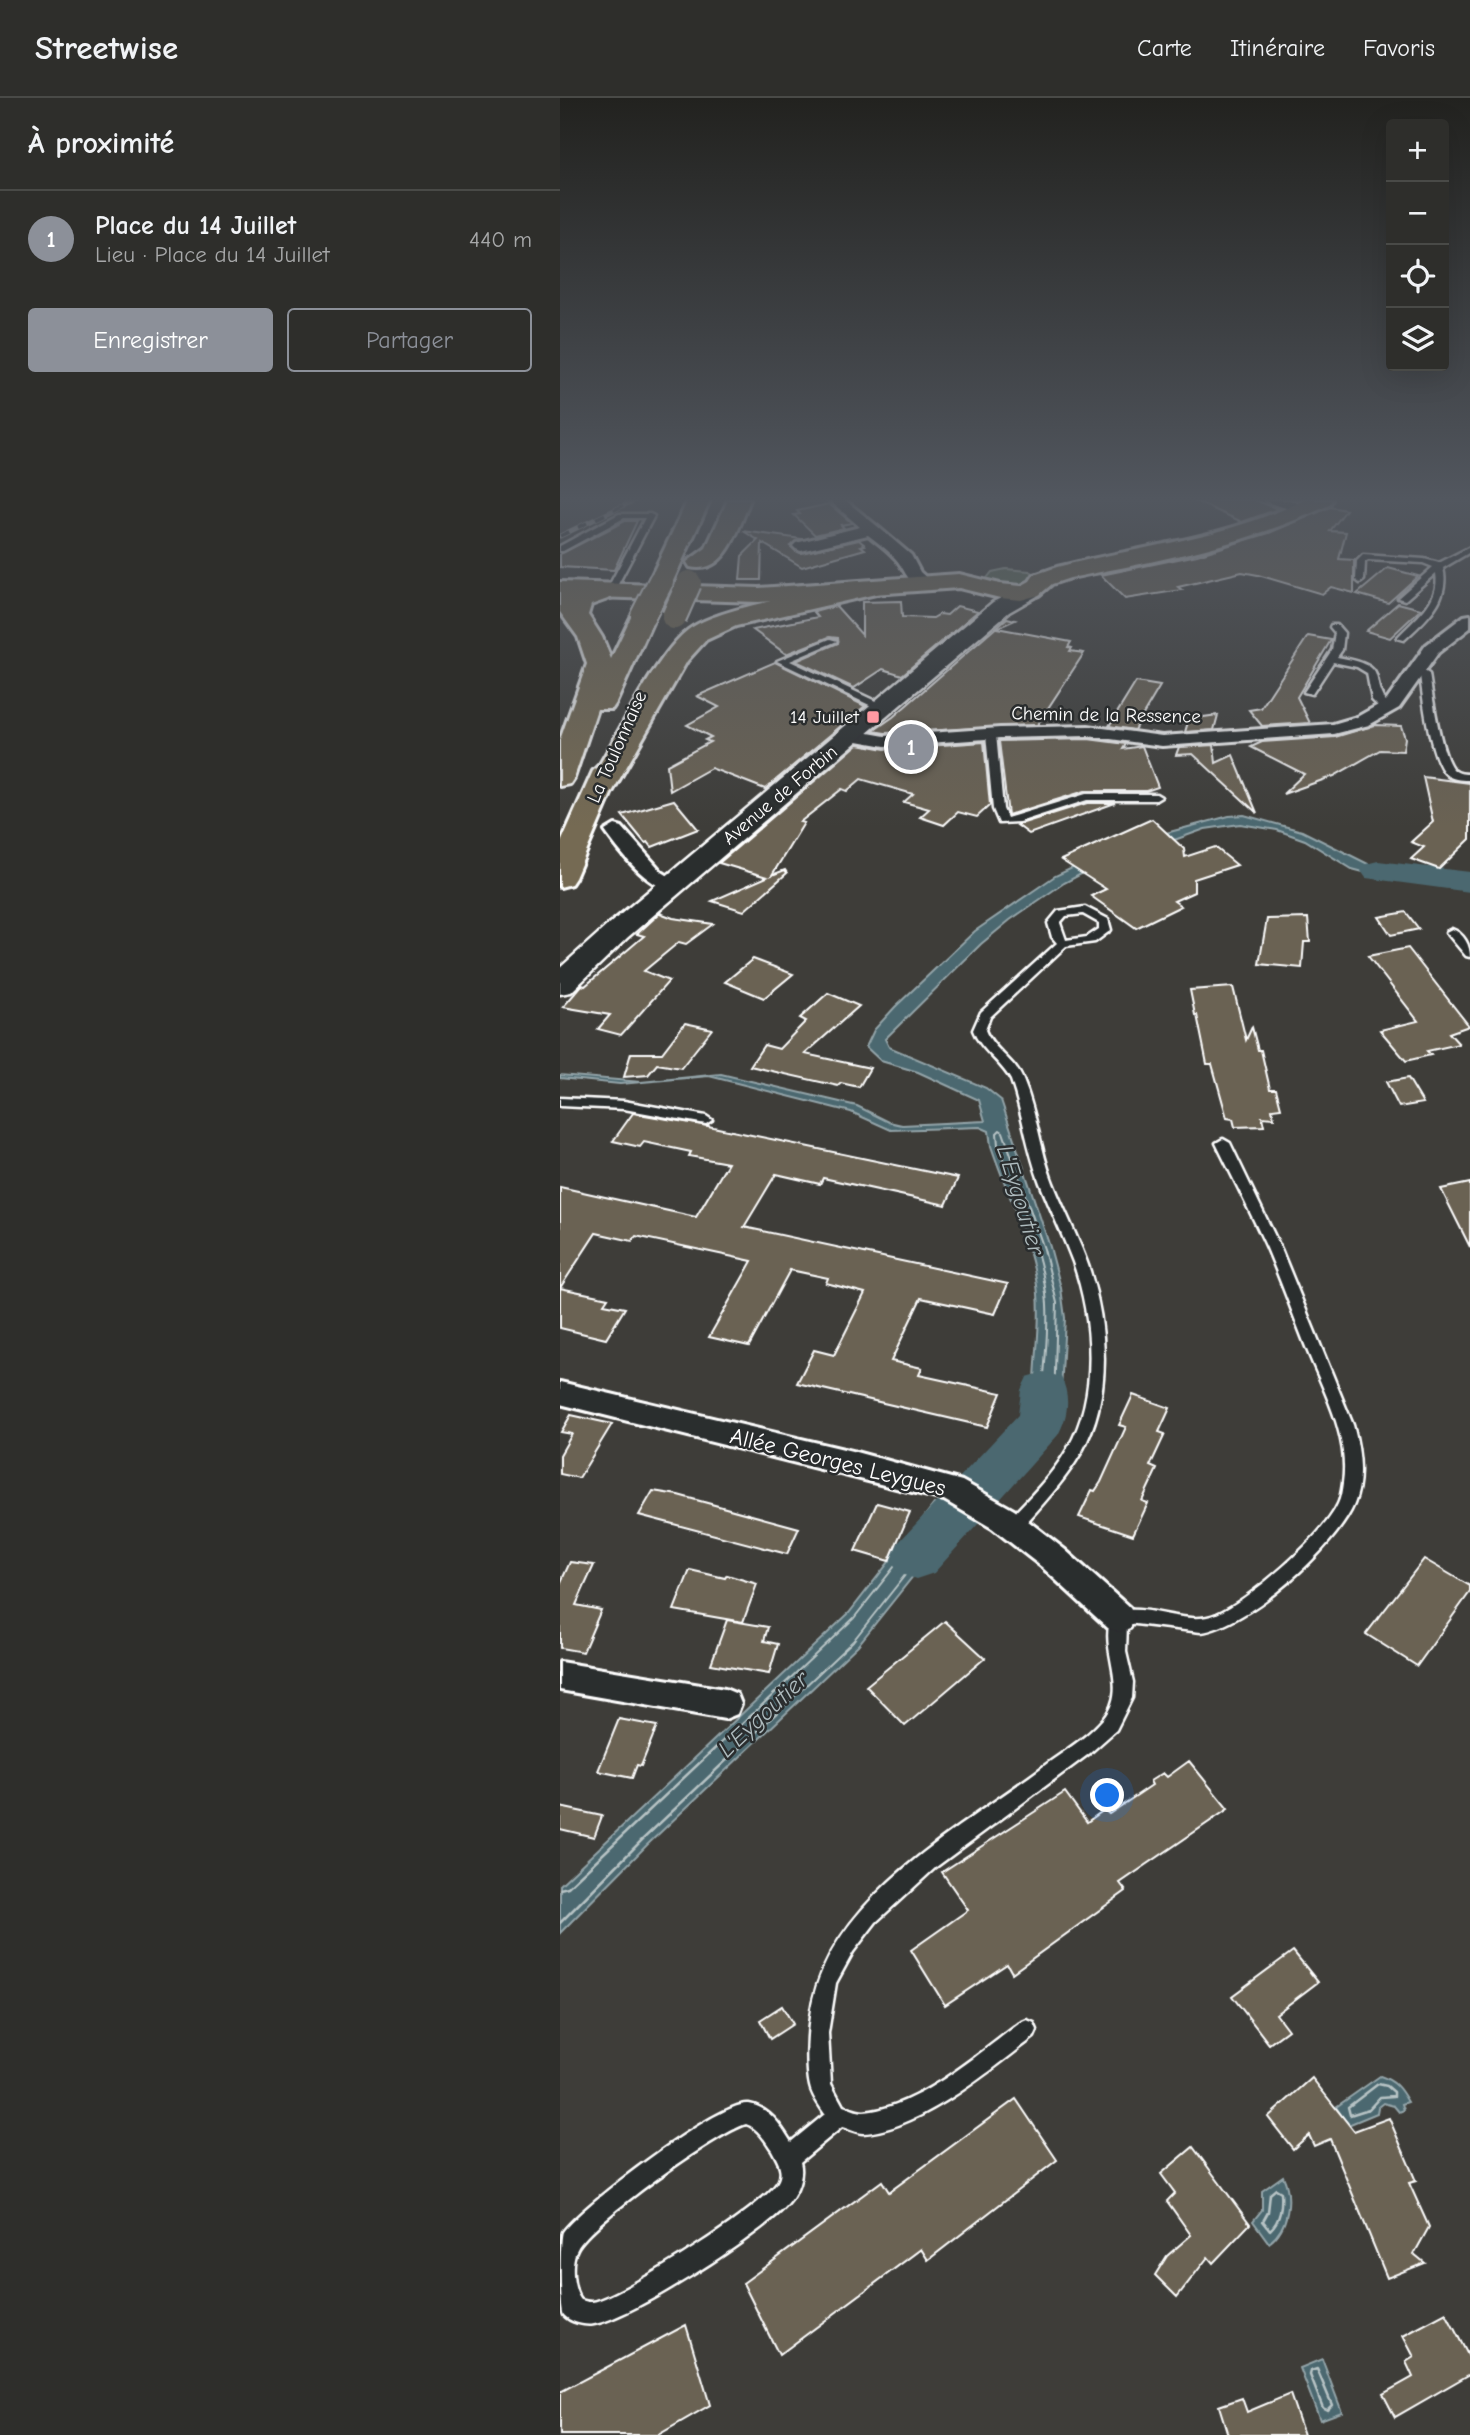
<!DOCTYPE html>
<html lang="fr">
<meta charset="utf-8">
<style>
body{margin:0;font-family:"Comic Neue",sans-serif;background:#3a3a37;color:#f1f3f6}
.controls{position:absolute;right:21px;top:21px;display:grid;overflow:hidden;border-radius:7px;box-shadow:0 7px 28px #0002}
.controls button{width:63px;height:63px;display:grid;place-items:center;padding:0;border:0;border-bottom:2px solid #494a47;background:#2e2e2b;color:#f1f3f6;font:35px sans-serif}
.you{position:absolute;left:548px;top:1698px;width:24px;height:24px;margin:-18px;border:5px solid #fff;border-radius:50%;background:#1a73e8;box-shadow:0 0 0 10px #1a73e833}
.badge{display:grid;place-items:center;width:46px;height:46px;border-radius:50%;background:#8c9099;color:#fff;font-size:23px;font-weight:700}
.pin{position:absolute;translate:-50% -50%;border:4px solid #fff;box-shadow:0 2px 7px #0006}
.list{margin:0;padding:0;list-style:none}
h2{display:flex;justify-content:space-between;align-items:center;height:91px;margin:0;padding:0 28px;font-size:30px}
h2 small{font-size:23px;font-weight:400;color:#a7a8a9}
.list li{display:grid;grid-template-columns:46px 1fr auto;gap:21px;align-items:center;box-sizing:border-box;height:98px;padding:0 28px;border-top:2px solid #494a47}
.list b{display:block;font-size:26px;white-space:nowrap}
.list p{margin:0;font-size:23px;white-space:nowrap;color:#a7a8a9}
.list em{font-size:23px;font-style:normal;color:#a7a8a9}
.actions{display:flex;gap:14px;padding:21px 28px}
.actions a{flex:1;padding:16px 0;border:2px solid #8c9099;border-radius:7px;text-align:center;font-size:24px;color:#8c9099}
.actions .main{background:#8c9099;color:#fff}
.icon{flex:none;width:38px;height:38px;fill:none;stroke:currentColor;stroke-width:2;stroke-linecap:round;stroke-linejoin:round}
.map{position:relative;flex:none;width:910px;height:2337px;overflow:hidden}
header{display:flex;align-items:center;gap:42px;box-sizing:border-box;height:98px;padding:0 35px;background:#2e2e2b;border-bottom:2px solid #494a47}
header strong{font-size:33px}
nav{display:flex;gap:38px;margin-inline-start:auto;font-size:24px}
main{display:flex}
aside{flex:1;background:#2e2e2b}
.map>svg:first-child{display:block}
.green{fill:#5e7059;stroke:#aeb8ac;stroke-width:2}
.water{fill:#4b686f;stroke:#93a4a9;stroke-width:2}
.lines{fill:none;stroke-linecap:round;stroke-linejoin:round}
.shore-far1{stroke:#b7c3c5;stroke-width:2}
.shore{stroke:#b7c3c5;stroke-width:2.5}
.river{fill:#4b686f;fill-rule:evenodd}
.building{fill:#6b6253;stroke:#fff;stroke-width:2}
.lane-casing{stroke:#fff;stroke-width:5}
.street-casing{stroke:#fff;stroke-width:6}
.secondary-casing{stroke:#fff;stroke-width:5}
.primary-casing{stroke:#fff;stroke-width:6}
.highway-casing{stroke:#fff;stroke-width:6}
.lane{fill:#2a2d2e;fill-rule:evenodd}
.street{fill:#2a2d2e;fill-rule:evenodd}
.secondary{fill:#2a2d2e;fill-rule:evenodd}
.primary{fill:#746b52;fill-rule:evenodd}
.highway{fill:#746b52;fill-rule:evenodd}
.rail-casing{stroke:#fff;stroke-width:5}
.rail{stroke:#2a2d2e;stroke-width:3.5;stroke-dasharray:10;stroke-linecap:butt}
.highway-bridge-casing{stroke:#fff;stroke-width:28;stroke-linecap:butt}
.highway-bridge{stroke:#746b52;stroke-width:24}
.poi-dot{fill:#ff9aa2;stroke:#2a2d2e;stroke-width:2.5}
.labels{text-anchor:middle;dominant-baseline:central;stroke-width:5;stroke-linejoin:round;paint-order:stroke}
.far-street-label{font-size:19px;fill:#fff;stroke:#2a2d2e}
.far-poi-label{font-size:19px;fill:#fff;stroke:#2a2d2e;text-anchor:end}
.street-label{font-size:23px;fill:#fff;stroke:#2a2d2e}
.water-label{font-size:24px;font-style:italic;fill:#aebbbe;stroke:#2a2d2e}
</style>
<header>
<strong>Streetwise</strong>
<nav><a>Carte</a><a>Itinéraire</a><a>Favoris</a></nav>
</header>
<main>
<aside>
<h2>À proximité<small></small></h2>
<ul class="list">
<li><span class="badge">1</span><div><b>Place du 14 Juillet</b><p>Lieu · Place du 14 Juillet</p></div><em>440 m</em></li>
</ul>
<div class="actions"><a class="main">Enregistrer</a><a>Partager</a></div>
</aside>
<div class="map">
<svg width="910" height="2337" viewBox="0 0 910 2337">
<rect width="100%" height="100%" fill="#3e3d39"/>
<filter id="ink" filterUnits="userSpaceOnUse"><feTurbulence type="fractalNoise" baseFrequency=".0143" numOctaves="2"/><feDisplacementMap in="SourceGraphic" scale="14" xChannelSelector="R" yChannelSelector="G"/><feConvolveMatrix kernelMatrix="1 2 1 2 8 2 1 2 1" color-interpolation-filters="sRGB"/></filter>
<g filter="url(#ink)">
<polygon class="green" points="446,471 470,473 480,479 469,493 424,484 432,474"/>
<g class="water">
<path d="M684,717L742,733L810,767L837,773L873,772L881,787L822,779L792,771L745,742L717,732L680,726L645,731L525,774L504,785L450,822L421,846L325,941L329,949L426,990L441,1002L490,1149L501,1190L505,1220L500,1312L446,1376L424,1369C473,1351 473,1330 475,1282C476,1253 481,1225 478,1196C474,1150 446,1093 431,1048L429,1033L420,1029L331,1032L291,1014L149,978L60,986L0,980V977L81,984L161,976L297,1008L329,1024L342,1027L425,1023L419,1002L358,974L321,963L306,949L314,932L335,909L415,833L495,778L538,758L606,735L669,718Z"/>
<polygon points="374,1406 401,1418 298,1547 87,1747 0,1835 0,1787 289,1515"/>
<path d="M820,1978C835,1983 840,1990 848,2004L842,2006L844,2012L839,2014L834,2008L823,2005L818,2009L817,2015L788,2027L776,2009Z"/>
<path d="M723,2078C733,2099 729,2130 709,2145L693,2123L702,2112V2093Z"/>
<polygon points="762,2261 782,2314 760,2322 740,2270"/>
</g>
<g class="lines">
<g class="shore-far1">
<path d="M440,1032L443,1034L484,1151L497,1205L494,1308L485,1318L481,1314C483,1278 489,1242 487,1206C483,1151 456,1099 438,1047L437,1035Z"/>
<polyline points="165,1642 294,1520 375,1417 387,1420 387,1424 293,1543 188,1642"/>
</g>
<g class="shore">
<polyline points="0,1791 8,1789 166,1640"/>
<polyline points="0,1825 82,1742 190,1640"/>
<polygon points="818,1986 827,1988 834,1994 834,1998 820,1999 809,2011 790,2017 788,2009"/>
<path d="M716,2091L721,2094C722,2108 721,2122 710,2132L703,2123L708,2114L710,2096Z"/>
<polygon points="757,2271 772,2307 767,2312 763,2310 750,2277 751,2273"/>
</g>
<g class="river">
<polygon points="818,763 910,774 910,794 806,780 801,773 806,766"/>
<path d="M484,1274L501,1279C511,1298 508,1319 498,1337L374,1475L356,1481L338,1475L330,1460L338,1445L458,1317L461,1292L467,1279Z"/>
</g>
</g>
<g class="building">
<polygon points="633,402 695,402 718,411 682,424"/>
<polygon points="269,406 292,425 281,427 284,430 255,437 234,417 240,416 237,413"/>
<polygon points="770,409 786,412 770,433 786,434 779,461 794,462 794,495 771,489 762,496 698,477 682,474 618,489 622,492 565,501 541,477 637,457 709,435"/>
<polygon points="65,423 77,423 54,472 0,469 0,456"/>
<polygon points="183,433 242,441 230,448 240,455 299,442 305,447 301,448 305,451 242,469 202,445 201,482 180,482 182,458 198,442"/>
<polygon points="828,470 858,478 828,505 797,496"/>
<polygon points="341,503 342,519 373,520 380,516 387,517 397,508 418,513 342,577 323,571 294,590 236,563 278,545 278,540 269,539 226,556 193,532 258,519 254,514 276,508 302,537 302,504"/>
<polygon points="838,505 861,511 830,540 806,533"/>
<polygon points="447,520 455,522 437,530 511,544 508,549 512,550 510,553 524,555 477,627 325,635 313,633 333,619"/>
<polygon points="748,538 771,542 737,599 750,625 702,628 689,612 701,610"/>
<polygon points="215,564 305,608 205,691 151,670 110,693 107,667 150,644 145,642 151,639 127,627 159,609 137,598"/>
<polygon points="576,584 600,588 574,632 549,628"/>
<polygon points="658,617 654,632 625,634 629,621"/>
<polygon points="815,627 841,628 845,640 843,653 820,652 774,678 723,696 744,676 691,649 702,644 775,639"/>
<polygon points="528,641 566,646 563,651 582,648 598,689 586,693 525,693 448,717 439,643"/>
<polygon points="424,644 430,707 417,719 398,714 384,727 360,719 369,711 344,704 353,696 301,681 287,693 282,691 240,724 244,725 212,777 225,772 227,775 184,813 152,803 207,779 159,765 298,646 325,651"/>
<polygon points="654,647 656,665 673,657 697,715 633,656 616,657 619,649"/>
<polygon points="863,679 910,685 910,741 879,771 851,761 864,749 851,744 873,724"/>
<polygon points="114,702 138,731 92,749 88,744 85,745 62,717"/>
<polygon points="527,705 555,705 469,736 457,727"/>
<polygon points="592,721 624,751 625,759 655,749 677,767 634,781 634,794 614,803 621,808 576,830 531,798 546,791 501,762"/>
<polygon points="846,814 859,831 831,837 819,819"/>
<polygon points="100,815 113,820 153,826 126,846 119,844 84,873 109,883 61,937 38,931 50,917 3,909 22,887 25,888 84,838 77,836"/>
<polygon points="748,820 750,844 744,844 742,870 699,866 707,821"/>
<polygon points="848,850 909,928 889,935 899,946 867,953 871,957 846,963 820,932 858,923 808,858"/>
<polygon points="193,861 233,876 204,900 165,884"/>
<polygon points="673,889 686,942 692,929 698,952 701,952 710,991 716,991 721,1010 712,1011 714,1020 702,1019 704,1028 675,1029 673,1021 667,1020 652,966 647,966 637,917 635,917 630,892"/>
<polygon points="268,895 299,908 245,956 310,970 299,989 281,985 278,988 190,968 204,947 219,951 246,923 240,920"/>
<polygon points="125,925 152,931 121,970 97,966 88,977 64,979 71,955 102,955"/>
<polygon points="848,980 863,1005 839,1009 826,984"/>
<polygon points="73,1015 148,1028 398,1080 386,1107 263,1080 260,1086 216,1076 184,1129 448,1186 435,1216 361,1200 331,1263 362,1270 359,1277 441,1295 427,1329 237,1285 254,1252 274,1257 305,1195 266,1185 268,1180 230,1172 189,1248 149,1239 192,1163 76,1138 72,1143 36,1135 0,1190 0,1089 136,1119 168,1065 129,1058 131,1054 84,1044 80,1049 53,1043"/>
<polygon points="910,1085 910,1149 881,1091"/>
<polygon points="0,1190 48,1200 44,1206 65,1210 46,1241 0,1230"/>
<polygon points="573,1297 610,1310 599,1334 605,1336 590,1368 597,1371 582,1403 588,1405 573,1437 519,1419 532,1392 535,1393 541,1384 566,1329 559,1327"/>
<polygon points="11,1317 52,1326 19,1380 0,1376 0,1357 12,1336 1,1334"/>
<polygon points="93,1393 118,1397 239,1430 227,1456 79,1417"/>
<polygon points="317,1405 350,1414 329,1463 295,1453"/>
<polygon points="864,1461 910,1488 910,1494 857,1568 806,1536"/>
<polygon points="10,1464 34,1467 16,1507 41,1512 23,1554 0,1550 0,1486"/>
<polygon points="130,1472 165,1480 167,1477 197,1486 183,1524 114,1512"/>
<polygon points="167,1522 208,1529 204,1543 218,1546 209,1576 151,1566"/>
<polygon points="385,1523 425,1560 345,1628 306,1588"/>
<polygon points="59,1621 97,1628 81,1668 77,1667 72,1680 38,1673"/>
<polygon points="629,1663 668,1711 560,1785 566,1793 452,1875 447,1866 385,1907 351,1852 408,1812 382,1774 505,1694 527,1724 544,1712 549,1716 592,1687 590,1683 603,1675 607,1679"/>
<polygon points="0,1709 42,1718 34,1739 0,1731"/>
<polygon points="733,1853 758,1884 716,1916 728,1932 709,1946 672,1898"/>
<polygon points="222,1908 233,1926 210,1941 200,1922"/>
<polygon points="752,1980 794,2033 829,2020 856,2083 849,2085 869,2129 854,2156 865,2165 827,2180 770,2041 754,2048 749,2037 733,2051 708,2019"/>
<polygon points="456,2001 497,2062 368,2162 361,2151 219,2257 183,2185 322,2083 329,2094"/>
<polygon points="633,2049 690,2126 653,2165 648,2159 617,2199 595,2177 607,2158 631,2137 607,2103 615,2095 601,2076"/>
<polygon points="886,2215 910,2261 910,2276 835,2319 823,2296 853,2279 846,2264 854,2259 843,2238"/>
<polygon points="126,2227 150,2307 98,2337 0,2337 0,2294"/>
<polygon points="730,2296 744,2337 668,2337 659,2308 682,2300 687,2314"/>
</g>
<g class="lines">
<defs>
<g id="lane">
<polygon points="59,416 90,416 94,418 57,488 53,491 49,488 85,420 64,420 3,453 0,453 0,448"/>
<path d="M910,449V454L883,470C891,501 865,523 844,542L837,540C854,521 881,504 876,475L845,502L838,500L873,469L863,465L808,462L805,464L804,482L800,485L796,482L797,463L803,457L864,461L879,465Z"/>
<path d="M771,527H777L784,535L782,552L777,559C836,569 804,580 831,611L829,613H823L812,602L807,575L797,569L773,564L752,596L744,594L772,552L775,535L770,529Z"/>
<polygon points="270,541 277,543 230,563 326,608 326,612 320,612 217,563"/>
<path d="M858,569L869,576C872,595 881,661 894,672C899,676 904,676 910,676V682C903,682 895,682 888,678C870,665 863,599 860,577L853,572Z"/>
<polygon points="431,633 436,636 443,711 447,720 526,696 596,696 601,699 596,702 527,702 459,724 439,725 433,711 426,636"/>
<path d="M525,809L548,821L551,832L535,844L506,848L430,919L425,932C433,952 455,962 463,982C477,1015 480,1052 493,1085C505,1115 520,1143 530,1173C548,1231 552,1301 521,1355C504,1384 480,1409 458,1434L452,1436L446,1434L444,1429L446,1424C468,1401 492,1378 508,1350C539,1296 533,1221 513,1164C503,1137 490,1111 480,1085C467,1051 463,1016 451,982C441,963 421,953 413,932L421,914L497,845L492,839L488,825L498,813ZM523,816L539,825V831L527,839L506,842L500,825L506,818Z"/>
<path d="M892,831C904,835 910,848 910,859L906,858L886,834Z"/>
<polygon points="0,1000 64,1003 146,1018 152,1022 146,1026 64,1011 0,1008"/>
<path d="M663,1041L670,1045L721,1151L793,1327C800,1352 804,1381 794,1406C776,1450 687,1528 641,1534L567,1525L566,1554L573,1584L572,1600L556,1632L530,1655L376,1769L316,1824L293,1854L276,1885L268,1935L271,1986L283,2008C289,2010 297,2014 304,2014C357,2010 418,1956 460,1925L467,1922L474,1925L477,1932L474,1939C431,1972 359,2032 303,2035C297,2035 289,2031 282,2029L240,2064C244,2078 237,2096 227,2107C200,2137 72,2220 34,2226C25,2228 10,2224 4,2217C0,2210 0,2141 3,2134C21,2108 161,2002 189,2006C210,2010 221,2028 231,2044L265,2016C260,2008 252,1998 250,1988C246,1970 247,1938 250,1919C264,1804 395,1734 480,1671C501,1655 526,1641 543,1621C572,1587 536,1551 553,1515C587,1503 624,1530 657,1516C690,1501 763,1439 778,1406C781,1400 782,1392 783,1385C790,1338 763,1292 746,1249C733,1216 721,1183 707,1150C691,1115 673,1080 656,1045ZM186,2026C198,2030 205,2042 212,2052C217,2062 224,2071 219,2082C206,2109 68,2194 37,2203C31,2205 27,2204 21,2202C12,2191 10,2164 17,2151C31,2124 156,2035 186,2026Z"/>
</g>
<g id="street">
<path d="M269,402H285L317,428L351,457L360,474L371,484L369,487C348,492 346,471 335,460C327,451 317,444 308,437L241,453L236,451L233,448L236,445L300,429Z"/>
<polygon points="707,402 730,402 751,411 744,415 709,405"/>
<polygon points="910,517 910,530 878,555 839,610 809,627 774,636 602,648 528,638 440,640 325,648 286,641 283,637 292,632 325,638 440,630 528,628 602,638 773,626 797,619 827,602 866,547 904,518"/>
<path d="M55,727L62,729L102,774L123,787L120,791C93,798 59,753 45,733Z"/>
<polygon points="0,1284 292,1353 402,1383 454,1412 504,1451 570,1510 575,1520 570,1530 559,1534 548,1530 482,1469 432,1430 384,1402 0,1306"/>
<polygon points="0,1564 165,1591 177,1596 181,1606 177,1616 165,1621 0,1592"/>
</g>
<polygon id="secondary" points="469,486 477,488 480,493 477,498 449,514 68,839 11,894 0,896 0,870 48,827 433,504"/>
<path id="primary" d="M744,402H772L769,407C687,447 599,462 510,480L492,486L479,497L461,502L440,500L399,490L199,504L0,498V484L199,490L399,476L440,486L461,488L470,483L474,477L497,469C581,448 665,441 744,402Z"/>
<g id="highway">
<polygon points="128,402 150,402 113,483 109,488 93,488 89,483"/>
<path d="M168,402H190C179,428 167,478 130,469L127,464L146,450Z"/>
<path d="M308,484L316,486L320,491L316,496L176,528L146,542L127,563L51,696L15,780L11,786L0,789V747L33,673L40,666C61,631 97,556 128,532C160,508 265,493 308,484Z"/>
<polygon points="48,486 56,488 60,493 56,498 31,507 28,517 42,539 51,561 74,513 83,511 92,513 95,518 56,605 52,611 37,611 14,680 10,686 0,688 0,642 27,566 18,539 0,514 0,494 11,498"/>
</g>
</defs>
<use href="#lane" class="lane-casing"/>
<use href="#street" class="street-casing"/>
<use href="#secondary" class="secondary-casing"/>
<use href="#primary" class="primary-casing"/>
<use href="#highway" class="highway-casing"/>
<use href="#lane" class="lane"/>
<use href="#street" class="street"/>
<use href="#secondary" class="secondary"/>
<use href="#primary" class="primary"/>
<use href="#highway" class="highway"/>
<defs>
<polyline id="rail" points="0,438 75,402"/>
</defs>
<use href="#rail" class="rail-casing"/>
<use href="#rail" class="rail"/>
<defs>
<g id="highway-bridge">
<polyline points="83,518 101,483"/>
<polyline points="114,519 129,485"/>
</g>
</defs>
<use href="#highway-bridge" class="highway-bridge-casing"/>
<use href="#highway-bridge" class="highway-bridge"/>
</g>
</g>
<linearGradient id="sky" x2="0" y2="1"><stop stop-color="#22221f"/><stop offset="0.55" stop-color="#52575f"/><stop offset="1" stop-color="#52575f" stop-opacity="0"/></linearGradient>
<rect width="910" height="729" fill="url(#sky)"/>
<rect class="poi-dot" x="306" y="612" width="14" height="14" rx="3.5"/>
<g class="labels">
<g class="far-street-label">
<text transform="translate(546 617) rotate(1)">Chemin de la Ressence</text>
<text transform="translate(57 649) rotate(-66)">La Toulonnaise</text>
<text transform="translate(220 697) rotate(-40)">Avenue de Forbin</text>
</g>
<g class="far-poi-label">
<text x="299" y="619">14 Juillet</text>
</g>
<g class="street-label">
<text transform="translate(278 1364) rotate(14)">Allée Georges Leygues</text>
</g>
<g class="water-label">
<text transform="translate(461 1102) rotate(73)">L'Eygoutier</text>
<text transform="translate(203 1616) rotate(-43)">L'Eygoutier</text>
</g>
</g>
</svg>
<div class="controls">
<button>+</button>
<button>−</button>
<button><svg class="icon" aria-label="locate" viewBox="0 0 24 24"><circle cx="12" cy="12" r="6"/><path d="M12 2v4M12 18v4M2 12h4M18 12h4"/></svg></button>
<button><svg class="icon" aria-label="layers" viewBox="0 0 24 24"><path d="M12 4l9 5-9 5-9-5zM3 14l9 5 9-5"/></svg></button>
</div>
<div class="you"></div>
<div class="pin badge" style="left:351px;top:649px">1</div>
</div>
</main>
